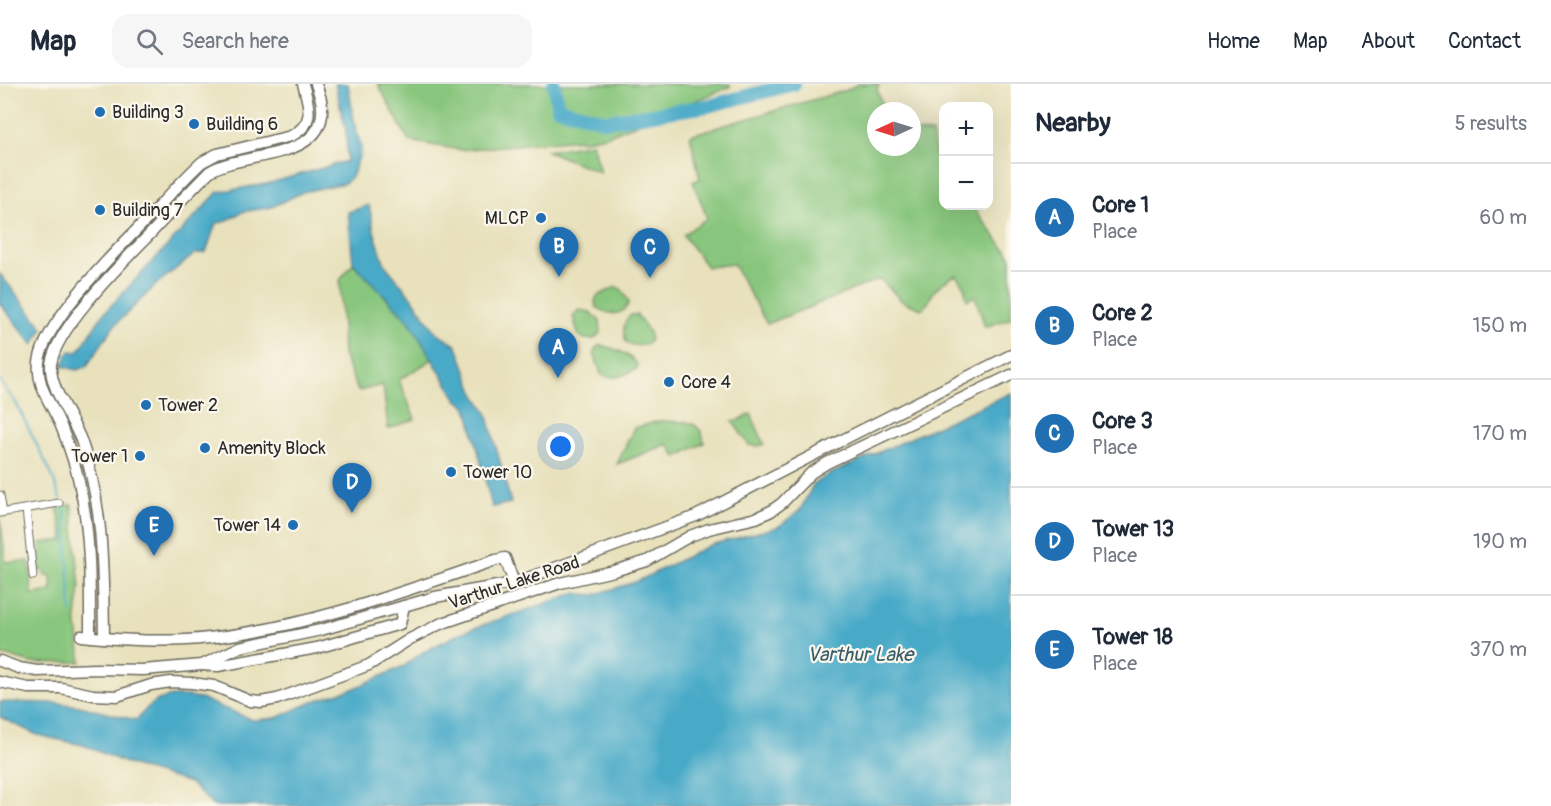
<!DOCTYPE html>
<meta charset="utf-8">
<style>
body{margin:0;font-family:Pangolin,sans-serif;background:#f6f6f7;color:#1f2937}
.controls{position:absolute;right:18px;top:18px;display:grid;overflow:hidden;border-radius:12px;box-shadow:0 6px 24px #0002}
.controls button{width:54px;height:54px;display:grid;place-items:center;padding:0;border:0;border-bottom:2px solid #e0e1e3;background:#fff;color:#1f2937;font:30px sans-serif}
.compass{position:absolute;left:867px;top:18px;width:54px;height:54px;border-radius:50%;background:#fff;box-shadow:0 6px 24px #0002;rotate:266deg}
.you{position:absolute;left:561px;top:363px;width:21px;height:21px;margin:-15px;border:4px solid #fff;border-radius:50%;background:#1a73e8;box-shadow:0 0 0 9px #1a73e833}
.badge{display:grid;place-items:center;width:39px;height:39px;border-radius:50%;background:#1f6fb2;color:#fff;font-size:20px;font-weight:700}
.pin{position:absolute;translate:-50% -50px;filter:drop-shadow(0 2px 3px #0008)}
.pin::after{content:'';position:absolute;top:32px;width:21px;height:18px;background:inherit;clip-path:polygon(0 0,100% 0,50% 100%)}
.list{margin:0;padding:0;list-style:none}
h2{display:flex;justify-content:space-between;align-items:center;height:78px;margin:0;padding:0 24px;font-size:26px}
h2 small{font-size:20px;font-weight:400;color:#747a83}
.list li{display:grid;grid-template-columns:39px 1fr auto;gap:18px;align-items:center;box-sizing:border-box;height:108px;padding:0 24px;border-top:2px solid #e0e1e3}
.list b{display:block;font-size:22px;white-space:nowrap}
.list p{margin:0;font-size:20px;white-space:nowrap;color:#747a83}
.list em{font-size:20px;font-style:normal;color:#747a83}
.icon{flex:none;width:33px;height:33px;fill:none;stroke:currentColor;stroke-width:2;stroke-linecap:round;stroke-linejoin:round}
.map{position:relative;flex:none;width:1011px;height:722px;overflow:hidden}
header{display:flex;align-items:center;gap:36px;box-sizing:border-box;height:84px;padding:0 30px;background:#fff;border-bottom:2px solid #e0e1e3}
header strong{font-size:28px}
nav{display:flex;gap:33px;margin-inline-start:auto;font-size:21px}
.search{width:420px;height:54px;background:#f6f6f7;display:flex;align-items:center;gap:15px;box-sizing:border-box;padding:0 21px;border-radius:18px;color:#747a83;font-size:22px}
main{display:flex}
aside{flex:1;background:#fff}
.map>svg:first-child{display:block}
.green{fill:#88c67d;stroke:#5a7854;stroke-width:1.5}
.water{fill:#49aac8;stroke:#3a6a7a;stroke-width:1.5}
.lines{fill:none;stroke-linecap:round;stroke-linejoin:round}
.stream{stroke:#49aac8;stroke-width:2}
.river{stroke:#49aac8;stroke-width:14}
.street-casing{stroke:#6d6b5e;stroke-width:9}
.secondary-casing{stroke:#6d6b5e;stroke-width:13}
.primary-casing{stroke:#6d6b5e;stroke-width:13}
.street{stroke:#fff;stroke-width:7}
.secondary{stroke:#fff;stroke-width:10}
.primary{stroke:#fff;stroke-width:10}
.poi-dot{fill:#1f6fb2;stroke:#fbf7ec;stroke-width:2}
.labels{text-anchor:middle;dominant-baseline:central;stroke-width:4.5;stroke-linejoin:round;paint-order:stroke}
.poi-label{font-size:18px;fill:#2b2b2b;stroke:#fbf7ec;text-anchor:start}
.street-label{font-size:18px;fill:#2b2b2b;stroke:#fbf7ec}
.water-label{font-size:20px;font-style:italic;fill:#375e6a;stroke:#fbf7ec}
</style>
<header>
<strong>Map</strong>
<div class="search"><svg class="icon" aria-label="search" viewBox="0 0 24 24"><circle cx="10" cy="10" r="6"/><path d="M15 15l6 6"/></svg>Search here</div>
<nav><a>Home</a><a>Map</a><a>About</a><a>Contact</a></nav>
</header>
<main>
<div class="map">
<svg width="1011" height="722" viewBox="0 0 1011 722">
<rect width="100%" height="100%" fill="#fbf7ec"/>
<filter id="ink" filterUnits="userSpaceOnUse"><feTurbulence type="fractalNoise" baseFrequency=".0167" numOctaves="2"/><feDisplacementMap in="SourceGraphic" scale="12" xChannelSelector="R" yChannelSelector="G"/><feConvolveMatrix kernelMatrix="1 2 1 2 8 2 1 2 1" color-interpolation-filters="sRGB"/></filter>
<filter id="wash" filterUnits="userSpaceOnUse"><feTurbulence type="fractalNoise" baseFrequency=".008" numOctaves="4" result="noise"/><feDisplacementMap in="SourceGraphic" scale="24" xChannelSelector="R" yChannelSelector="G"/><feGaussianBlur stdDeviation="1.35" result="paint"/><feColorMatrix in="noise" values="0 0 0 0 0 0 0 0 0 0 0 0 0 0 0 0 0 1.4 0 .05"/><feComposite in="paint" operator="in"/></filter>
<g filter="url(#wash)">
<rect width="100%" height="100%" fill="#e8e1bc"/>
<g class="green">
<polygon points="378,0 730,0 730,3 606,52 580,57 579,55 461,66 409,57"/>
<path d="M858,0H879L877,6L885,27H876V63H912V48L932,49L936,74L943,84L944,122H972L1011,173V234L985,243L975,212L967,216L964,202L956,191C948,195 938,201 933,209C928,217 930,219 921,225L902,217L880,195L767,240L733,180L707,183L683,151L707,134L693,98L700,95L690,51L847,6Z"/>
<polygon points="592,59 600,88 547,67"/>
<polygon points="353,179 409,237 433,275 399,296 415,335 388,345 383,301 358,307 343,271 340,196"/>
<path d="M616,203L621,205L629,218C623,234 608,231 596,223L595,218L597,212Z"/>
<polygon points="579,226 590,228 600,237 601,248 594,255 584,255 578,250 573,232"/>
<path d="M631,231H637C641,237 650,246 650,253C651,265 632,262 626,258C623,249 622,237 631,231Z"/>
<path d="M600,261C613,264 635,271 638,284C627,290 612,298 601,290L594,269L596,264Z"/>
<polygon points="751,330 764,360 758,362 749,361 732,337 736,337"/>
<polygon points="659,337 686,338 695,341 702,348 704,359 676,373 668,360 617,380 634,344"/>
<polygon points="72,421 80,504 76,533 81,578 31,579 0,570 0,433 6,478 29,477 32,510 52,507 51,492 45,492 43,486 36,486 34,473 41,471 40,459 64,456 57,422"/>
</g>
<g class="water">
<polygon points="335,0 348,0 359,65 354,89 345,99 303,108 272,123 242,128 224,138 216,139 206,168 195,170 158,199 114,242 86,283 77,286 62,282 70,267 78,268 104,229 218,108 266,100 347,77 346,47"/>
<polygon points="369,121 374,147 385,181 413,215 435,247 457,262 474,308 487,329 511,419 492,423 467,323 457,316 409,237 353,179 348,128"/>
<polygon points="0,190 43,244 33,261 0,220"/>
<polygon points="1011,309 1011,722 213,722 190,699 133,682 83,661 37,651 0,633 0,618 58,619 79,622 136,636 148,623 158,616 172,612 188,612 204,616 253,636 276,634 317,616 355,604 404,582 420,570 460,549 575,509 594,511 638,497 710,461 778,443 800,426 813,401 828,391"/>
</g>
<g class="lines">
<g class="stream">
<path d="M357,77C364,69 361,59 357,49"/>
<polyline points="57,269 69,272"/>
<polyline points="0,297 16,319 52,391 65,429 71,528"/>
</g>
<polyline class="river" points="554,0 558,24 606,37 708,22 794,0"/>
</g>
</g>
<g filter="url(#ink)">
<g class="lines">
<defs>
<g id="street">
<polyline points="0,411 3,428"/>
<polyline points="26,425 33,492"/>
<polyline points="0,429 59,419"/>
</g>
<g id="secondary">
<path d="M81,552C123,556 167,559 209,554C309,543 402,508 496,476L505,474L514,499"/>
<path d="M90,553C90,501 91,449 79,398C75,379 68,360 61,342C52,320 36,303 39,278C44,237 118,165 148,134C166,115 183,95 202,78L217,70L291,52C316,39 309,22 303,0"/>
<path d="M104,554C103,487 104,420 81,356C72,333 49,303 51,280C56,243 126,175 153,147C171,127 190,107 209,88C240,67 326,78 322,23C322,15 318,7 316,0"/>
<polyline points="202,581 218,582 317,564 400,540 404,522"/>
</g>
<g id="primary">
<polyline points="0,577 19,584 37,587 96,585 143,586 202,581 240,563 321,546 435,513 514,499 696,432 856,349 1011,271"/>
<polyline points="0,598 28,604 61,604 93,611 117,612 151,601 171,598 192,599 214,602 250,617 261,618 277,615 369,581 410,555 440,540 560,499 614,487 647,477 690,452 709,445 756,434 771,427 782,419 811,389 827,379 1011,291"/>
</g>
</defs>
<use href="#street" class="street-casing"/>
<use href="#secondary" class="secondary-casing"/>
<use href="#primary" class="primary-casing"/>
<use href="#street" class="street"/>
<use href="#secondary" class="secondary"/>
<use href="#primary" class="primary"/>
</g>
</g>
<g class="poi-dot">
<circle cx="100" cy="28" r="6"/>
<circle cx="194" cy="40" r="6"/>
<circle cx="100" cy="126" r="6"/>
<circle cx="541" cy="134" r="6"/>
<circle cx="669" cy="298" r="6"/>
<circle cx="146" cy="321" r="6"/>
<circle cx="205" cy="364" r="6"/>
<circle cx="140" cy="372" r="6"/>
<circle cx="451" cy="388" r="6"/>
<circle cx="293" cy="441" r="6"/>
</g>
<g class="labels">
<g class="poi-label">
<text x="112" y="28">Building 3</text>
<text x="206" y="40">Building 6</text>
<text x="112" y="126">Building 7</text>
<text x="529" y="134" text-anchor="end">MLCP</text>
<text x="681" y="298">Core 4</text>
<text x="158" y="321">Tower 2</text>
<text x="217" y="364">Amenity Block</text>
<text x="128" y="372" text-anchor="end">Tower 1</text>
<text x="463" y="388">Tower 10</text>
<text x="281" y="441" text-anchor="end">Tower 14</text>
</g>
<g class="street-label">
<text transform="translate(514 499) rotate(-18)">Varthur Lake Road</text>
</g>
<g class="water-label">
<text x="860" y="570">Varthur Lake</text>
</g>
</g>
</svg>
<div class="controls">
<button>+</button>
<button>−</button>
</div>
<svg class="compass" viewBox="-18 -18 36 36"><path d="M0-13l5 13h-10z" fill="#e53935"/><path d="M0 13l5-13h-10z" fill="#747a83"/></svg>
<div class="you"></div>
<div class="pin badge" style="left:558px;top:294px">A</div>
<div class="pin badge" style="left:559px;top:193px">B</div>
<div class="pin badge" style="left:650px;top:194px">C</div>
<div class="pin badge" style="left:352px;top:429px">D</div>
<div class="pin badge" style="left:154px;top:472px">E</div>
</div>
<aside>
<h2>Nearby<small>5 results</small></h2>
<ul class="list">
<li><span class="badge">A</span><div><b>Core 1</b><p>Place</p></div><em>60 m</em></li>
<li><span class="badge">B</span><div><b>Core 2</b><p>Place</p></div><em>150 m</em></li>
<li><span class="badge">C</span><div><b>Core 3</b><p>Place</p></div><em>170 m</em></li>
<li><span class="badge">D</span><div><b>Tower 13</b><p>Place</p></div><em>190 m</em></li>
<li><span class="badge">E</span><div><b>Tower 18</b><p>Place</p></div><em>370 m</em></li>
</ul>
</aside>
</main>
